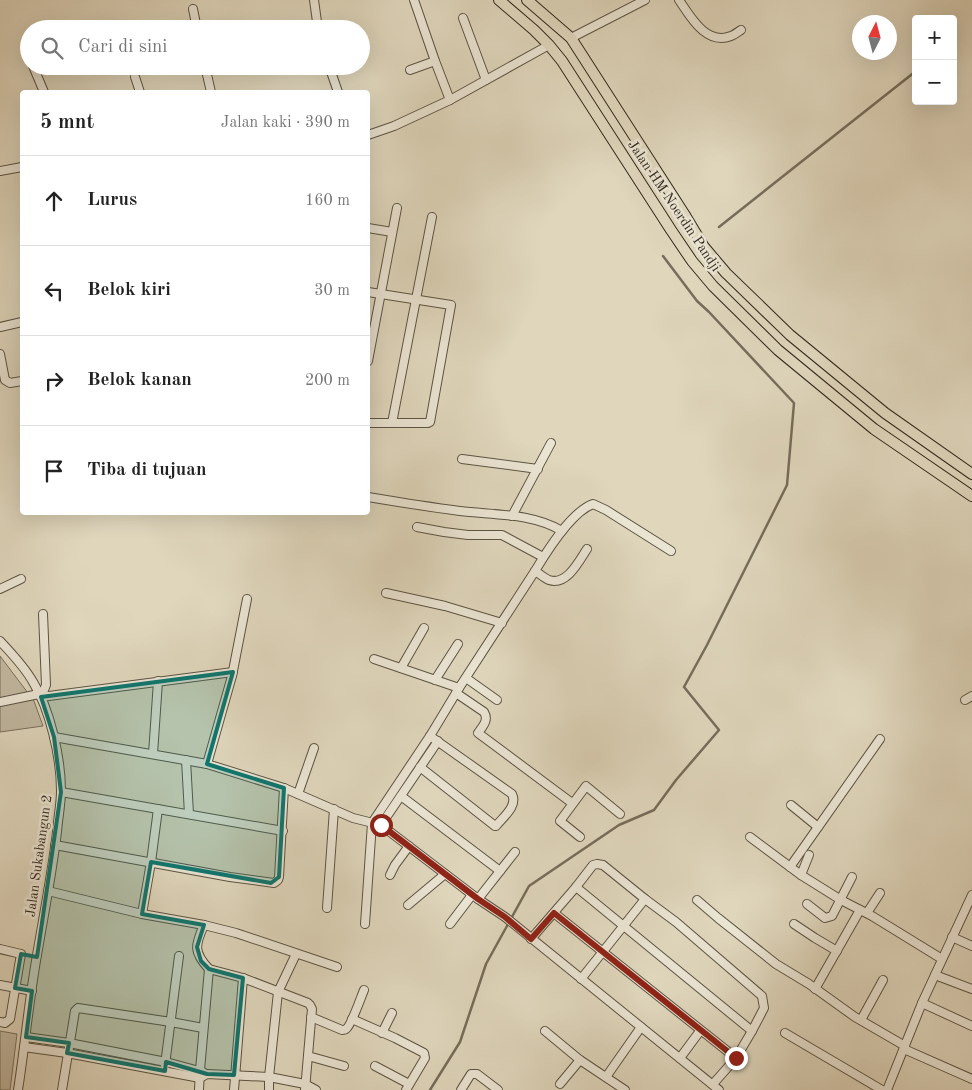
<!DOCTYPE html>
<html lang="id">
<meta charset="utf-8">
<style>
body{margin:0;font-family:"Old Standard TT",serif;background:#f2f2f2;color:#222}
.controls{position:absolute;right:15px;top:15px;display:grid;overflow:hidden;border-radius:5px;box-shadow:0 5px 20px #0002}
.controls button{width:45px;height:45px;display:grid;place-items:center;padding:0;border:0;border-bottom:1px solid #e0e0e0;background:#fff;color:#222;font:25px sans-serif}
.compass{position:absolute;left:852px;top:15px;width:45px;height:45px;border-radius:50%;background:#fff;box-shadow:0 5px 20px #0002;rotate:6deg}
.stop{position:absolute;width:15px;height:15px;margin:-11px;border:4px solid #8f2418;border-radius:50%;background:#fff}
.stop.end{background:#8f2418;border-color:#fff;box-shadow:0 1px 5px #0008}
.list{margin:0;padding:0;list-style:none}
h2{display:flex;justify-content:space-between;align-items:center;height:65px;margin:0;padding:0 20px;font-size:21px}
h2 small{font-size:16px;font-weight:400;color:#767676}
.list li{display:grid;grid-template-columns:32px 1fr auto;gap:15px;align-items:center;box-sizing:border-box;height:90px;padding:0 20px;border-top:1px solid #e0e0e0}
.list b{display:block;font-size:19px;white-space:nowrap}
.list em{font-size:16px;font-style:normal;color:#767676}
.icon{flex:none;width:28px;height:28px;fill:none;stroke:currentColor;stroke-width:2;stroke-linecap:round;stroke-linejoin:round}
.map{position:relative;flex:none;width:972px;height:1090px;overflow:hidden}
.search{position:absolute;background:#fff;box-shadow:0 5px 20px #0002;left:20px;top:20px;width:350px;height:55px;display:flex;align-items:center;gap:12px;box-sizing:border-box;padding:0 18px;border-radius:28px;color:#767676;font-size:19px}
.panel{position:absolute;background:#fff;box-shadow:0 5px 20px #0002;left:20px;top:90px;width:350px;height:425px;border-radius:5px}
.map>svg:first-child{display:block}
.green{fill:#c1b8a1;stroke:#79705e}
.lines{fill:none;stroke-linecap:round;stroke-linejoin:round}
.stream{stroke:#766d5b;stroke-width:2.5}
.minor-casing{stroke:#5c5443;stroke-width:10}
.major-casing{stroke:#31281b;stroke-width:12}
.minor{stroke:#eae4d3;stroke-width:8}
.major{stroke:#dfd6bc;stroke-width:10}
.route{stroke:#8f2418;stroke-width:6}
.marked{fill:#0f766e;fill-opacity:0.2;stroke:#0f766e;stroke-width:4;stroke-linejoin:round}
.labels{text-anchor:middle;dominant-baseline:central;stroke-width:5;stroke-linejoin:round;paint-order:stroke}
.street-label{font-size:14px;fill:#31281b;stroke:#eae4d3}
</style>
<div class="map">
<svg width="972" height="1090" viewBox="0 0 972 1090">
<rect width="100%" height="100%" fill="#dfd6bc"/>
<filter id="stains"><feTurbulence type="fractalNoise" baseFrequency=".004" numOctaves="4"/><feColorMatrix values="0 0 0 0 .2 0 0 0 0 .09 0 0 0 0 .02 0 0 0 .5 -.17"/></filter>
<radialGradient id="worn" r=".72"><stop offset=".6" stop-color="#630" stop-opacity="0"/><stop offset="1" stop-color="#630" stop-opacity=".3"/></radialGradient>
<g class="green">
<polygon points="0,656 34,701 43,726 0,732"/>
<polygon points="0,1031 17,1034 10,1090 0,1090"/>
</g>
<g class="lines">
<g class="stream">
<polyline points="953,41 954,41"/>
<polyline points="719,227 916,71"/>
<polyline points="430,1090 460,1042 486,964 529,886 619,825 654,810 676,780 719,730 684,687 707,645 787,485 794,403 709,312 697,301 663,256"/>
</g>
<defs>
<g id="minor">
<polyline points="314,0 318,29"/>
<polyline points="414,0 435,61 450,100"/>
<path d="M679,0C690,16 706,46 731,36C734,35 738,32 741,30"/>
<polyline points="193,9 197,29"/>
<polyline points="463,18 486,80"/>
<polyline points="571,38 645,0"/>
<polyline points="26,51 29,56"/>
<polyline points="33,66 44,92"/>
<polyline points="205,66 211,92"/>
<polyline points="329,66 338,92"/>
<polyline points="410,70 435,61"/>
<polyline points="135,77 140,92"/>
<polyline points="368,135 394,126 450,100 549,45"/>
<polyline points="0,171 22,167"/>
<polyline points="368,228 392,232"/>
<polyline points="368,292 451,305 430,422 428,423 368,423"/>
<polyline points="0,327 22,322"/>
<polyline points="0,354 5,380 10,383 22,381"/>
<polyline points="368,361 397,208"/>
<polyline points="392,423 432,217"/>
<polyline points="462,459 538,469"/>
<path d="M368,497C398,502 429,507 460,511C494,515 532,513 562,531"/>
<polyline points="512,516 551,443"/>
<polyline points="417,527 444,532 468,535 502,535 543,557"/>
<path d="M535,571C540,574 544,578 549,580C567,586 579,561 587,549"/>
<polyline points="0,589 21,579"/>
<polyline points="386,593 445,606 502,623"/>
<path d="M0,641C12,654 24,666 33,682C50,709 61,758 61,791C61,804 58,818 57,832C52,873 44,914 37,955C29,1000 25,1045 18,1090"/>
<polyline points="374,659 459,688"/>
<polyline points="401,668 424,628"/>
<polyline points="466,678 497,700"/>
<polyline points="435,680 458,644"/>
<path d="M456,693L484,712C489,720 483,726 478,733L572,803"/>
<polyline points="41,697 233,672"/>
<polyline points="965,700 972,696"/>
<polyline points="0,702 39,694 44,690 46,685 43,614"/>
<polyline points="54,737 207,764 284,788 353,818 381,825 478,899 505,917 719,1090"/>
<polyline points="153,754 158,681"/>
<polyline points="186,760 189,814"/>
<polyline points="207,764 232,676 247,599"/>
<path d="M420,767L495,826H496C503,817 518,806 512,794L430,736"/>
<polyline points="61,792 283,831"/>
<polyline points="298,794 314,748"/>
<polyline points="401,796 500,871"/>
<polyline points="791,805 818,827"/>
<polyline points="381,825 438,741"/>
<polyline points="580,837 560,821 586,786 620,814"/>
<polyline points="750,837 801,875 841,900 872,916 942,959"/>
<polyline points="55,845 230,877 274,883 278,880 279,877 284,788"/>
<polyline points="790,867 880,739"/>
<polyline points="390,875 395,865 409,846"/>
<polyline points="801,875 809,855"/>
<polyline points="576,887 752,1031"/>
<polyline points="48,891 142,914 204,925 236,933 337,967"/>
<polyline points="478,899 515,852"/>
<polyline points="697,900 718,918 776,964 809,984 855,1017 905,1046"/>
<polyline points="807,904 825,918 832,916 852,877"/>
<polyline points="408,905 445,874"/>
<polyline points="327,908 334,809"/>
<polyline points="554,913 736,1058"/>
<polyline points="867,913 880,893"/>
<polyline points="142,914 151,862 158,809"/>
<path d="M365,924L372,823L430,736L459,688L535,571C547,551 571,512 593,504L606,510L671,551"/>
<polyline points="450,924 472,895"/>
<polyline points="794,924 815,938 837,951"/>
<path d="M204,925C195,945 193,952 209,969"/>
<polyline points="952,937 972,946"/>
<polyline points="531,939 576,887 593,865 597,864 603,865 645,899 676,922 762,996 764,1008 752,1031 736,1058 713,1084"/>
<polyline points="0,949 21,954 10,1019 5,1023 0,1022"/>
<polyline points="935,975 972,989"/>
<polyline points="581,979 645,899"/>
<polyline points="0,985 32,991"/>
<polyline points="815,989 860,910"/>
<polyline points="922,1003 972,1026"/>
<path d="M311,1017L342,1030C343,1030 345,1030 346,1029C351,1026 361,997 364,990"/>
<polyline points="352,1019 395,1038 424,1053 425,1058 406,1090"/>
<polyline points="861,1020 883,980"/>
<polyline points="545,1031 580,1060 625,1090"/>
<polyline points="382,1033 392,1013"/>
<polyline points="785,1033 882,1090"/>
<polyline points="26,1037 69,1043 166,1062 203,1072"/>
<polyline points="24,1047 67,1053 200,1078 207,1074 269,1077 305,1084 316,1090"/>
<polyline points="904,1049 972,1079"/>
<polyline points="308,1056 344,1066"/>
<polyline points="680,1058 700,1031"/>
<polyline points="165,1065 179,956"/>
<polyline points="375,1066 409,1084"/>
<polyline points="606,1077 641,1027"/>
<polyline points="560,1084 580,1060"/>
<polyline points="62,1090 75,1011 78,1008 171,1022 203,1028"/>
<polyline points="199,1090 200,1070 209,969 243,978 308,1003 310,1005 312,1009 305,1090"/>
<polyline points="234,1090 243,978"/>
<polyline points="269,1090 269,1077 278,992 296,954"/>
<polyline points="461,1090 471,1074 477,1074 498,1090"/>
<polyline points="887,1090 922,1003 972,895"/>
</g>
<g id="major">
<polyline points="499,0 534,30 549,45 562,61 671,230 692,261 713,286 778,350 874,429 972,496"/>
<polyline points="527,0 571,38 686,217 704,247 726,273 790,335 885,413 972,474"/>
</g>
</defs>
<use href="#minor" class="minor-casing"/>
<use href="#major" class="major-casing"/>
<use href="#minor" class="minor"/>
<use href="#major" class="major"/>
</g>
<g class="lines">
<polyline class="route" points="381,825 478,899 505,917 531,939 554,913 736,1058"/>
</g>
<path class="marked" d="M233,672L207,764L284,788L279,877L271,883L151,862L142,914L204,925L197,947L201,961L209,969L243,978L234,1075L207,1074L166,1062L165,1071L67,1053L69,1043L26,1037L32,991L15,988L21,954L37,957L61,792L54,737L41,697Z"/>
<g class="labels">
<g class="street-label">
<text transform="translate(674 206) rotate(56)">Jalan HM Noerdin Pandji</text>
<text transform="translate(39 856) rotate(-82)">Jalan Sukabangun 2</text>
</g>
</g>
<rect width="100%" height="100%" filter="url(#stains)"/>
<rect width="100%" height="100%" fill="url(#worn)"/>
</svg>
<div class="controls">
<button>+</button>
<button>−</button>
</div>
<svg class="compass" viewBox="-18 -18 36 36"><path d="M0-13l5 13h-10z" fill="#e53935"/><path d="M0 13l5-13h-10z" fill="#767676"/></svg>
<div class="stop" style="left:381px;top:825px"></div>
<div class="stop end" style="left:736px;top:1058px"></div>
<div class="search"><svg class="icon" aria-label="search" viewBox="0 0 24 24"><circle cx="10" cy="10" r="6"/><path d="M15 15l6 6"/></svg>Cari di sini</div>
<section class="panel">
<h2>5 mnt<small>Jalan kaki · 390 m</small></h2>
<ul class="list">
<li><svg class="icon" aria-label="ahead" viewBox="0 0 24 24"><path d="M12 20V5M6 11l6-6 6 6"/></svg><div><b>Lurus</b></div><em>160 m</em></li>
<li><svg class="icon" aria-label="left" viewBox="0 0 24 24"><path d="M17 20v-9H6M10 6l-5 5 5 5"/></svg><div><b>Belok kiri</b></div><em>30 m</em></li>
<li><svg class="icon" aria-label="right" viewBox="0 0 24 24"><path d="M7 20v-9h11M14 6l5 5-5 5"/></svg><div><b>Belok kanan</b></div><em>200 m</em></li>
<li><svg class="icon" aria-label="arrive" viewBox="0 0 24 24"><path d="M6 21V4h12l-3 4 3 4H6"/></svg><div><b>Tiba di tujuan</b></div></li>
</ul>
</section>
</div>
